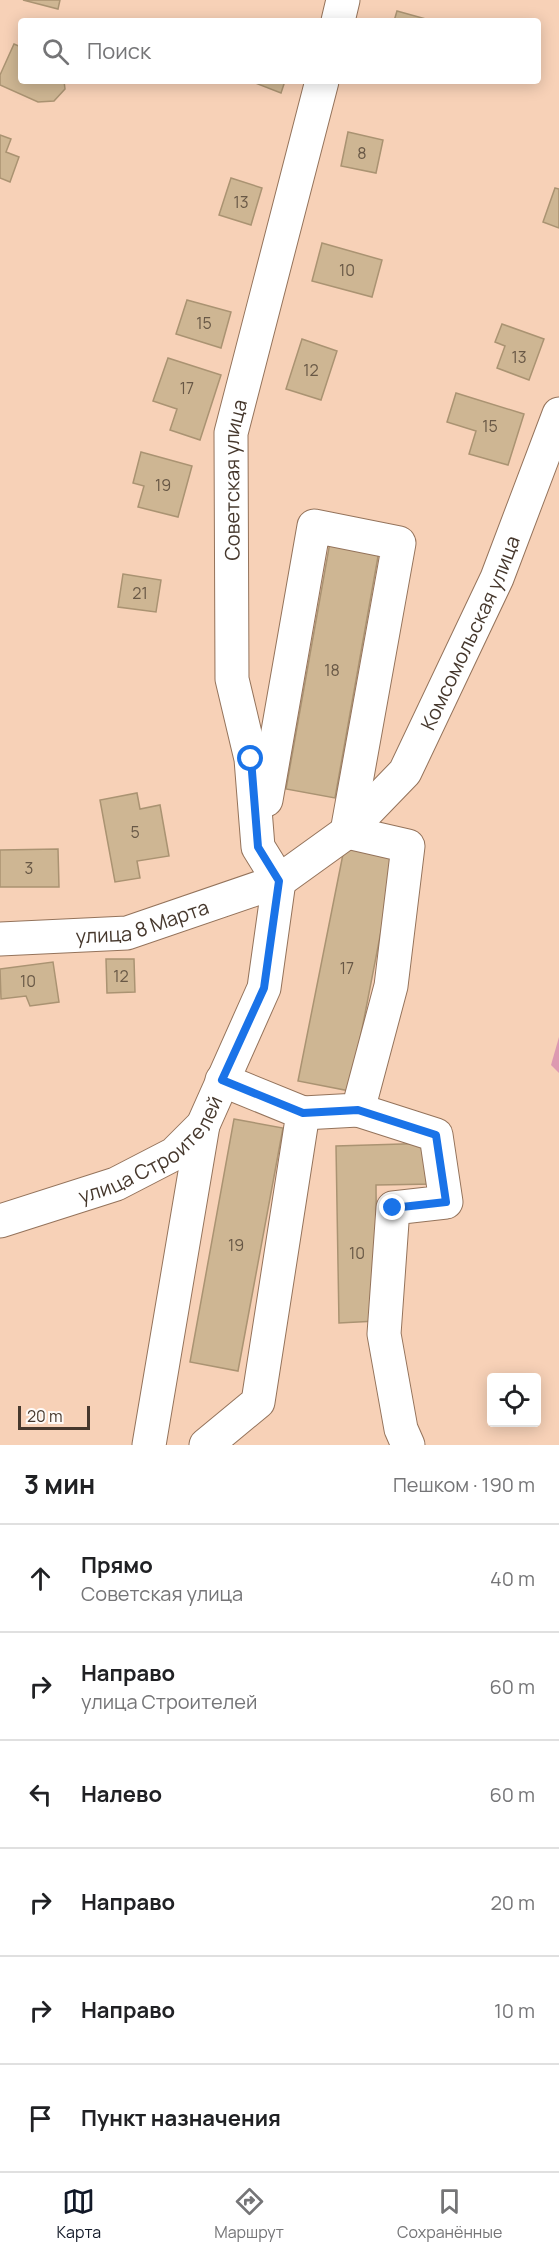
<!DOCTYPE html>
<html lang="ru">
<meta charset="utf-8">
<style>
body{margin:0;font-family:Manrope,sans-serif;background:#f6f6f6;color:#202124}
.controls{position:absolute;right:18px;bottom:18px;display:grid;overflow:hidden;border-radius:6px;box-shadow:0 3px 15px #0003}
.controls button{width:54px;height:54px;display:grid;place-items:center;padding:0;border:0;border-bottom:2px solid #e0e0e0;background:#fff;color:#202124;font:30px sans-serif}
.scale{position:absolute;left:18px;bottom:15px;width:72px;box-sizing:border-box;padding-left:6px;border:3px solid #46382d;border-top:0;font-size:16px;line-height:21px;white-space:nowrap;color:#46382d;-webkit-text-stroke:4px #fefaf7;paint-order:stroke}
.stop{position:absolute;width:18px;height:18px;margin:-14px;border:4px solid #1a73e8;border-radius:50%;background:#fff}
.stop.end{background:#1a73e8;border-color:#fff;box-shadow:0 2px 6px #0008}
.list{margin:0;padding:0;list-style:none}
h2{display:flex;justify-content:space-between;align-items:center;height:78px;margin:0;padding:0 24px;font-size:26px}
h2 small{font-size:20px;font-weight:400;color:#757577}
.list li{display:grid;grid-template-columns:39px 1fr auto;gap:18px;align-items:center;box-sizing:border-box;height:108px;padding:0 24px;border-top:2px solid #e0e0e0}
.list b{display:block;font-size:22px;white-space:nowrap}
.list p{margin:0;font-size:20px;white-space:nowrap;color:#757577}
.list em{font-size:20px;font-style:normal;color:#757577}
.icon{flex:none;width:33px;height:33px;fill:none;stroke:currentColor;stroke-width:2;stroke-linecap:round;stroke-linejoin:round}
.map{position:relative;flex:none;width:559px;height:1445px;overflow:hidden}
.search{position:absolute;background:#fff;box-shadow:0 3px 15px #0003;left:18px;right:18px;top:18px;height:66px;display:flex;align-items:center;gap:15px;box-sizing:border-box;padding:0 21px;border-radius:6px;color:#757577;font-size:22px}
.sheet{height:726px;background:#fff}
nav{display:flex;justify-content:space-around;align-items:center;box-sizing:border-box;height:84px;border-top:2px solid #e0e0e0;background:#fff;font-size:16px;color:#757577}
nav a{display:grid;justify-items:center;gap:3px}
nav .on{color:#111827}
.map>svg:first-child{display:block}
.green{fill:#dd9ab1}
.building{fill:#ceb693;stroke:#aa9372;stroke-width:1.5}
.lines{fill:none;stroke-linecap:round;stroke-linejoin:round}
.minor-casing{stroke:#94735b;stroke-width:35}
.minor{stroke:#fff;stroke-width:33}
.route{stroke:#1a73e8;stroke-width:8}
.labels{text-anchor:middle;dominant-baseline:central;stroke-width:5;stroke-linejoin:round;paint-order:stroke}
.number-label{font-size:16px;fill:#685846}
.street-label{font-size:20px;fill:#46382d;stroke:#fefaf7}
</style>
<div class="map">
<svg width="559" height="1445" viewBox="0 0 559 1445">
<rect width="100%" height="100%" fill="#f7d1b7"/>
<polygon class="green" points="559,1037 559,1073 551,1065"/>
<g class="building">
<polygon points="23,0 60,0 58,9"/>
<polygon points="397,11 433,21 394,21"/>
<polygon points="14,44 21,47 21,81 64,81 65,89 54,101 38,102 0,85 0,75"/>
<polygon points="250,81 285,81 281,93"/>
<polygon points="348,132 383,140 376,173 341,166"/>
<polygon points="0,135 11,139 6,152 19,157 10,182 0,178"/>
<polygon points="231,178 262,188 251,225 219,215"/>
<polygon points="555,188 559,189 559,228 543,222"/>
<polygon points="322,243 382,260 372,297 312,281"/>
<polygon points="187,300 231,312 221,348 176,334"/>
<polygon points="502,324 544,339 529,380 497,368 505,346 495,342"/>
<polygon points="302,339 337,351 321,400 286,389"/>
<polygon points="168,358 221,375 200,440 170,430 177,409 153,401"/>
<polygon points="456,393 524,414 508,465 469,454 476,431 447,422"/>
<polygon points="141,452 192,466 178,517 138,507 144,486 133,483"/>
<polygon points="330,542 379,551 335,798 286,789"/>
<polygon points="123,574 161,580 156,612 118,607"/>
<polygon points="137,793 140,809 160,805 169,856 137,861 140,878 115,882 100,800"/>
<polygon points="345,844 396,854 350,1091 298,1081"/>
<polygon points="58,849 59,887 0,887 0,850"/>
<polygon points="106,959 134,959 135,992 107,993"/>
<polygon points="53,962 59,1002 30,1006 26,996 1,999 0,969"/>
<polygon points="234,1119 283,1128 238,1371 190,1362"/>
<polygon points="435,1143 434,1184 376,1185 377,1321 339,1323 336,1146"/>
</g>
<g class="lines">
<defs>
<g id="minor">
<polyline points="338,21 343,0"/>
<polyline points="266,800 314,526 399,543 347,832"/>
<path id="s1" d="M279,881L258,847L251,759L232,679L231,433L322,81"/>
<path id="s2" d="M0,939L127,933L279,881L347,832L405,772L497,578L559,414"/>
<polyline points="358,1110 436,1135 446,1202 393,1208 384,1334 401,1429 408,1445"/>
<polyline points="303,1113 358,1110 391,986 408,846 347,832"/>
<path id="s3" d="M0,1221L116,1184L174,1154L203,1125L264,988L279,881"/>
<polyline points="149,1445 203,1125"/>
<polyline points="206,1445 258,1402 303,1113 222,1080"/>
</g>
</defs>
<use href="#minor" class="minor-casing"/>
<use href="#minor" class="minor"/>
</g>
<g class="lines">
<polyline class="route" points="251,759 258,847 279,881 264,988 222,1080 303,1113 358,1110 436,1135 446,1202 393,1208"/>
</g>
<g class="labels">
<g class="number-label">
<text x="362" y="153">8</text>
<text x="241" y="202">13</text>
<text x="347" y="270">10</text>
<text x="204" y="323">15</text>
<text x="519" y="357">13</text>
<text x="311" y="370">12</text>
<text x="187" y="388">17</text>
<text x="490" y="426">15</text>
<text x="163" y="485">19</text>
<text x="140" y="593">21</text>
<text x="332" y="670">18</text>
<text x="135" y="832">5</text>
<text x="29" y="868">3</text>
<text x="347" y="968">17</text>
<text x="121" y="976">12</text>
<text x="28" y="981">10</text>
<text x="236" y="1245">19</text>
<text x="357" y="1253">10</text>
</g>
<g class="street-label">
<text stroke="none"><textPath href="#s1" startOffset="410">Советская улица</textPath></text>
<text stroke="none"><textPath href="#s2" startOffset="609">Комсомольская улица</textPath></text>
<text stroke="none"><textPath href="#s2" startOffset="144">улица 8 Марта</textPath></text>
<text stroke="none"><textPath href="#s3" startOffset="171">улица Строителей</textPath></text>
</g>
</g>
</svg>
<div class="controls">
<button><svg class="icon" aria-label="locate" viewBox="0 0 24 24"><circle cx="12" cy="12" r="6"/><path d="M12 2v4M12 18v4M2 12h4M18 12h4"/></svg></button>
</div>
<div class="scale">20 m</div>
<div class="stop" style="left:251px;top:759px"></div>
<div class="stop end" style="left:393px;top:1208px"></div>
<div class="search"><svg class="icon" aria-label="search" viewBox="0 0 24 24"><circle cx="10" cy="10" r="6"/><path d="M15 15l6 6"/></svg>Поиск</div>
</div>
<section class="sheet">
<h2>3 мин<small>Пешком · 190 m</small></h2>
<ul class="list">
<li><svg class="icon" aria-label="ahead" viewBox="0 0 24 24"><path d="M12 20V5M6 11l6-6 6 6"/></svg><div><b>Прямо</b><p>Советская улица</p></div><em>40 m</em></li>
<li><svg class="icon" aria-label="right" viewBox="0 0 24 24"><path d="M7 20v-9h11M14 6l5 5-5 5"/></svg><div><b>Направо</b><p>улица Строителей</p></div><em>60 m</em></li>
<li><svg class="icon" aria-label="left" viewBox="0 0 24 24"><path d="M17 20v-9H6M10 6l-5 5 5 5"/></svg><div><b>Налево</b></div><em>60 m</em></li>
<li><svg class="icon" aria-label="right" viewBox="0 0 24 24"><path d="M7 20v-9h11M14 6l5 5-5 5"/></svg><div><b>Направо</b></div><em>20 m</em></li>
<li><svg class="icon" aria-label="right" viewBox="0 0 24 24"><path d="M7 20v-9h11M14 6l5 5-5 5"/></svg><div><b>Направо</b></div><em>10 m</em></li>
<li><svg class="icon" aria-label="arrive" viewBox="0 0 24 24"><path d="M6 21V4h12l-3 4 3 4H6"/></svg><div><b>Пункт назначения</b></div></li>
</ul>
</section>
<nav>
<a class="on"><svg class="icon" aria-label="map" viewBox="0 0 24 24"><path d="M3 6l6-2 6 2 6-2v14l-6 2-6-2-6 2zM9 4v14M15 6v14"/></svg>Карта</a>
<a><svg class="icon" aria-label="directions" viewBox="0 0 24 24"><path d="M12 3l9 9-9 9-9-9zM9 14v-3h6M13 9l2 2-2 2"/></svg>Маршрут</a>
<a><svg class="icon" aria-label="saved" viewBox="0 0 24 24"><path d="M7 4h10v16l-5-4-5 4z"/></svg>Сохранённые</a>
</nav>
